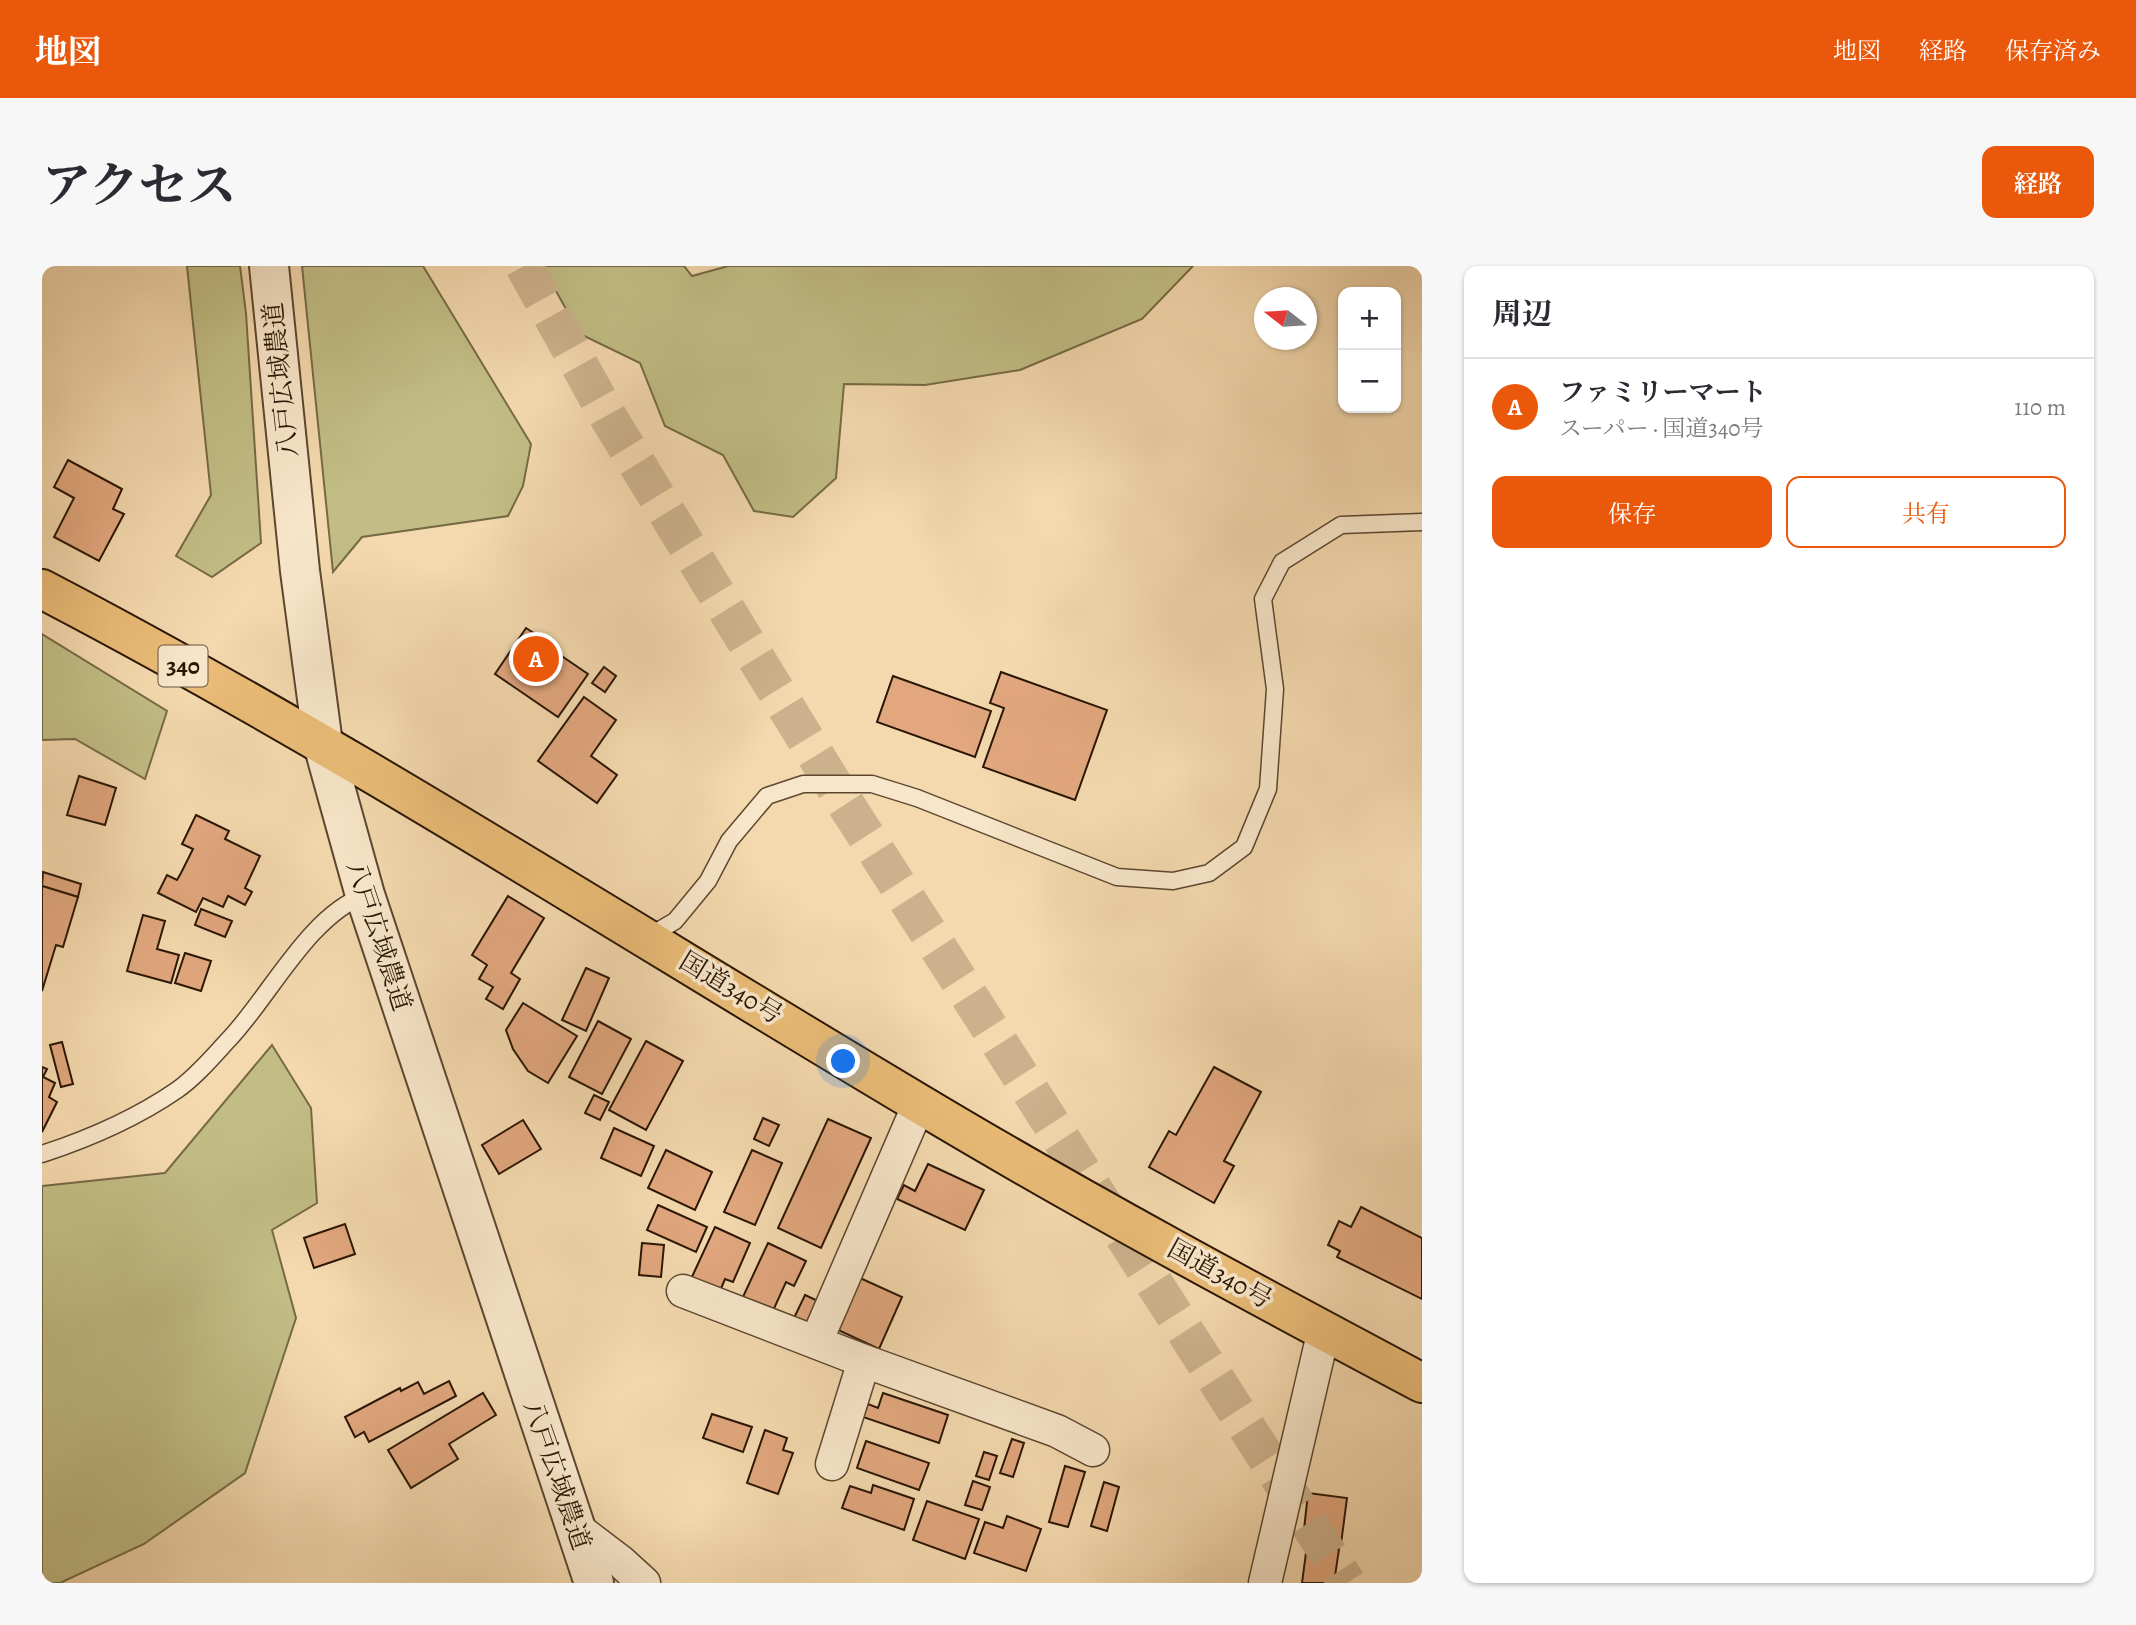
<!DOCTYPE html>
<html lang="ja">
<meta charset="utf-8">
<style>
body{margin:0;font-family:Alegreya,"Noto Serif JP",serif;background:#f7f7f7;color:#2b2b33}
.controls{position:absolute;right:21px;top:21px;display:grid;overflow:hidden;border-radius:14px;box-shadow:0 2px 5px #0004}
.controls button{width:63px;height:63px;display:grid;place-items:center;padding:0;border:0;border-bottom:2px solid #e1e1e2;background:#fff;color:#2b2b33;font:35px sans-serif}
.compass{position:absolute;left:1212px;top:21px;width:63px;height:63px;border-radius:50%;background:#fff;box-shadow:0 2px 5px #0004;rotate:287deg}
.you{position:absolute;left:802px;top:796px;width:24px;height:24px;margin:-18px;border:5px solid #fff;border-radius:50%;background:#1a73e8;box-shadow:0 0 0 10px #1a73e833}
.badge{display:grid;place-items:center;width:46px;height:46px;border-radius:50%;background:#ea580c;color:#fff;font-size:23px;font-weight:700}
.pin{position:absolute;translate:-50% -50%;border:4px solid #fff;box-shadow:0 2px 7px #0006}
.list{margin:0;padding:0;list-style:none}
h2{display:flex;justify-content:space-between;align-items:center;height:91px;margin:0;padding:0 28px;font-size:30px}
h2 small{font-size:23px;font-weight:400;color:#7c7c81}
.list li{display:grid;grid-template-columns:46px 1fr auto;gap:21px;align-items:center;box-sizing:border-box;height:98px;padding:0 28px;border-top:2px solid #e1e1e2}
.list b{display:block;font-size:26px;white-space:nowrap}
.list p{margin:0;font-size:23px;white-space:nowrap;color:#7c7c81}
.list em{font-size:23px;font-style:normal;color:#7c7c81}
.actions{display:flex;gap:14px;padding:21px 28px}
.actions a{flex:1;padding:16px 0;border:2px solid #ea580c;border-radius:14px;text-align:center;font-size:24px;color:#ea580c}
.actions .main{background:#ea580c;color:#fff}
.map{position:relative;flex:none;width:1380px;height:1317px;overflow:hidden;border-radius:14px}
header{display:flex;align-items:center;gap:42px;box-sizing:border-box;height:98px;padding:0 35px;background:#ea580c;color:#fff}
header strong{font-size:33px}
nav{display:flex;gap:38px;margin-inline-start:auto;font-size:24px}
.intro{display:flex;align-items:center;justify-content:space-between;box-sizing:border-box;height:168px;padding:0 42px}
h1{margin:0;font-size:49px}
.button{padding:18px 32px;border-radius:14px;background:#ea580c;color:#fff;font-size:24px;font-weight:700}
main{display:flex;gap:42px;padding:0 42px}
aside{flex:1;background:#fff;border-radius:14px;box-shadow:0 2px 5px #0004}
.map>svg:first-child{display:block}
.green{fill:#c2bd85;stroke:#766a45;stroke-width:2}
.building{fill:#e2a77e;stroke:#2a1605;stroke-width:2}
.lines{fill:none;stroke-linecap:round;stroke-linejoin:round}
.motorway-tunnel{stroke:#ccb28c;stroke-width:38;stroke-dasharray:38 19;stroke-linecap:butt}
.service-casing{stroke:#5c472f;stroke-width:19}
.minor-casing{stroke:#5c472f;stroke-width:35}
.tertiary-casing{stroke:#5c472f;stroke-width:42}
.trunk-casing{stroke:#2a1605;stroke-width:42}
.service{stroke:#f8e6ca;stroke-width:16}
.minor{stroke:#f8e6ca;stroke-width:32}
.tertiary{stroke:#f8e6ca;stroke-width:38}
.trunk{stroke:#eabc77;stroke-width:38}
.labels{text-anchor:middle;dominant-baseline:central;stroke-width:7;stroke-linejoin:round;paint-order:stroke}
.shield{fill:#f8e6ca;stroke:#685440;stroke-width:2}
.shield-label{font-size:24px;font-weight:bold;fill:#2a1605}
.street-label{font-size:26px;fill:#2a1605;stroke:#f8e6ca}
</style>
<header>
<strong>地図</strong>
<nav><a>地図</a><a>経路</a><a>保存済み</a></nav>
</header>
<div class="intro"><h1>アクセス</h1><a class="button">経路</a></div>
<main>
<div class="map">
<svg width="1380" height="1317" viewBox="0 0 1380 1317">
<rect width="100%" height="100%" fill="#f4d9ae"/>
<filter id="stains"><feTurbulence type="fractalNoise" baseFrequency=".00286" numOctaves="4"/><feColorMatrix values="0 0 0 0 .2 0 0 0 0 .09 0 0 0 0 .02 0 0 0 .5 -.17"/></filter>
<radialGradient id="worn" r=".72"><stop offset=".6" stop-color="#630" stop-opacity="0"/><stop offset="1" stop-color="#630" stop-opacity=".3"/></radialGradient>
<g class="green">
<polygon points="145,0 198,0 204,47 219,277 170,311 134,290 169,229"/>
<polygon points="260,0 381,0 489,178 481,220 466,250 320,271 291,306"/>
<polygon points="500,0 642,0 650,10 686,0 1151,0 1100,53 978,104 883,119 802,118 794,212 751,251 712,245 681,189 623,160 598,97 538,68"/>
<polygon points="0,368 125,445 103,513 33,473 0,474"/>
<polygon points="230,779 269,842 275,937 230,964 254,1052 203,1207 102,1278 18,1317 0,1317 0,920 123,907"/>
</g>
<g class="building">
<polygon points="26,194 80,223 71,243 82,248 57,295 12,271 32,232 12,221"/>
<polygon points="484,362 504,375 502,378 546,408 516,451 453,408"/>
<polygon points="562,401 574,410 563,426 550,417"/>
<polygon points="959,406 1065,444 1033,534 941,501 962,442 948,437"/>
<polygon points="851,410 949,445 933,491 835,456"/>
<polygon points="542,431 574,454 549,490 575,509 555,537 496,495"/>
<polygon points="37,510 74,522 63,559 25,549"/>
<polygon points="154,549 187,565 183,573 218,590 203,622 210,626 203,639 186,630 181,641 161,632 154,646 116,627 125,609 135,614 139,607 151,583 140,578"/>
<polygon points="1,606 39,618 36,631 0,620"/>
<polygon points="0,620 36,631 21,681 14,679 0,725"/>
<polygon points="466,630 502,652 469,707 478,713 461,743 444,733 451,721 437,713 445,699 430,689"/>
<polygon points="159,643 190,655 183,671 153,659"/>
<polygon points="101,649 123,655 115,683 137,689 129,717 85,705"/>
<polygon points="143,687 169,695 159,725 133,717"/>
<polygon points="544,702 567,712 544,765 520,754"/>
<polygon points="481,737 535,770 506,817 486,805 471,783 464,764"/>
<polygon points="556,755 589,773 560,828 527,811"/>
<polygon points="604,775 641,795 604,864 567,844"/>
<polygon points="20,776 31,818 19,821 8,779"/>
<polygon points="0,801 5,803 1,811 13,817 7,831 15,836 0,866"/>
<polygon points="1172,801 1219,826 1182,895 1192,900 1172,937 1107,901 1127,865 1134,869"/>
<polygon points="552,829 567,836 558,854 543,847"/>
<polygon points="721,852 737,859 727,880 712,873"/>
<polygon points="786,853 829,872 779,982 736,962"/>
<polygon points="481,854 499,883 457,908 440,879"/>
<polygon points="572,862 612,880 599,910 559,892"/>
<polygon points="624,884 670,906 653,944 606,922"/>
<polygon points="710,884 740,897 713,959 682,946"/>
<polygon points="886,898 942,924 923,964 855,933 862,919 873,925"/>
<polygon points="616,939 665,961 654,986 605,964"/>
<polygon points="1319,941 1380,972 1380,1033 1295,991 1298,985 1286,979 1297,955 1309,961"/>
<polygon points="303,958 313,988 272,1002 262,972"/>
<polygon points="673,961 708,977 691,1016 683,1013 678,1025 649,1013"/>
<polygon points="600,977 622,979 619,1011 597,1009"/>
<polygon points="726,977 764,995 752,1020 744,1016 730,1047 700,1033"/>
<polygon points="818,1012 860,1031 837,1083 794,1063"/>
<polygon points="763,1029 776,1035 764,1060 751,1054"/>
<polygon points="407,1115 414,1130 327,1176 322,1166 313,1171 303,1151 358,1122 359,1125 376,1116 382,1128"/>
<polygon points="441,1127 454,1149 407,1178 416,1193 369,1222 346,1184"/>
<polygon points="841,1127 906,1149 897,1177 821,1151 826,1138 836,1142"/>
<polygon points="670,1148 710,1161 701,1186 661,1172"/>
<polygon points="723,1164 745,1172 741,1184 751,1187 736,1228 705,1217"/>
<polygon points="970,1173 982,1177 971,1211 958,1207"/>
<polygon points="824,1175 887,1197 877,1224 815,1202"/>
<polygon points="942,1186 955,1190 947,1214 934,1210"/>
<polygon points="1023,1200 1043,1206 1026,1261 1007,1256"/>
<polygon points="931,1215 948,1221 940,1244 923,1239"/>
<polygon points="1062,1216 1077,1221 1065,1265 1049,1260"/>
<polygon points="831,1219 872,1233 862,1264 800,1242 808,1220 829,1227"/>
<polygon points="1266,1227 1305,1232 1299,1278 1261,1273"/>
<polygon points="885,1235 937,1253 923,1293 871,1274"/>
<polygon points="965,1250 999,1263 984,1305 932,1287 943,1256 961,1262"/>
<polygon points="1265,1279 1297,1283 1292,1317 1260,1317"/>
</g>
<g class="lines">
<polyline class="motorway-tunnel" points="482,0 568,154 801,534 1305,1317"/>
<defs>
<g id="service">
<polyline points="606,671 633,655 666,615 687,575 725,530 761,518 830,518 875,532 1075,611 1131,615 1167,607 1202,581 1226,523 1233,423 1221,333 1240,296 1299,259 1380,256"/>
<path d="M0,888C49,872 93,853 135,824C155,810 172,789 189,771C229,728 267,650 323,629"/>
</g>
<g id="minor">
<polyline points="641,1025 822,1095 1015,1165 1051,1184"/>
<polyline points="774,1076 877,838"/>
<polyline points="790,1198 822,1095"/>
<polyline points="533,1261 579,1296 602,1317"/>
<polyline points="1223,1317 1282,1064"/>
</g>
<polyline id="tertiary" points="227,0 258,305 281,478 323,629 552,1317"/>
<path id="trunk" d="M0,323C301,480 585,664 876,837C1041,936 1211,1027 1380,1117"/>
</defs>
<use href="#service" class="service-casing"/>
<use href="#minor" class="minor-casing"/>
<use href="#tertiary" class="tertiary-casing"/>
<use href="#trunk" class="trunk-casing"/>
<use href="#service" class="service"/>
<use href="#minor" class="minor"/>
<use href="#tertiary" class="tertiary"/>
<use href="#trunk" class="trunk"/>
</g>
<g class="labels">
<rect class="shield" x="116.5" y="379.5" width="49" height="41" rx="5"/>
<g class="shield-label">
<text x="141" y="400">340</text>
</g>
<g class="street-label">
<text transform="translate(239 114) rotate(-96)">八戸広域農道</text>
<text transform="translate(337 670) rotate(72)">八戸広域農道</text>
<text transform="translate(689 722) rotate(31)">国道340号</text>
<text transform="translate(1178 1008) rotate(29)">国道340号</text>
<text transform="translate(515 1209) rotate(71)">八戸広域農道</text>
</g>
</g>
<rect width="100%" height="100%" filter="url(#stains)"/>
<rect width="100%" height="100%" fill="url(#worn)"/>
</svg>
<div class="controls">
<button>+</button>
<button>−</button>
</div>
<svg class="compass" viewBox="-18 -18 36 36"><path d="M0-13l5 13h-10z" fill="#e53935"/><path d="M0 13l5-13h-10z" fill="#7c7c81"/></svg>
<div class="you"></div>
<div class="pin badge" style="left:494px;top:393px">A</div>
</div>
<aside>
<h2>周辺<small></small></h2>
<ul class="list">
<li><span class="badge">A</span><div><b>ファミリーマート</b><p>スーパー · 国道340号</p></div><em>110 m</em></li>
</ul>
<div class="actions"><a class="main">保存</a><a>共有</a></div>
</aside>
</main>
